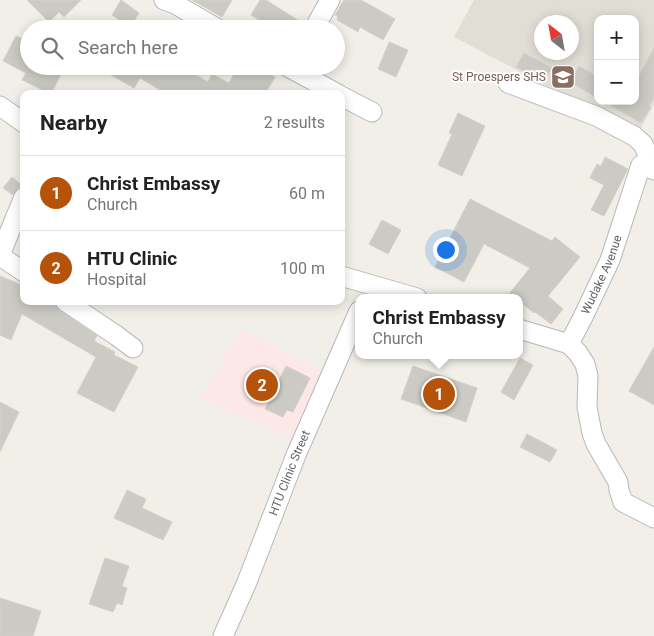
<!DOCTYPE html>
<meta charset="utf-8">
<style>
body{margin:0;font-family:Roboto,sans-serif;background:#f2f2f2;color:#222}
.controls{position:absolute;right:15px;top:15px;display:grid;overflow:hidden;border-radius:10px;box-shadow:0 2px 12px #0003}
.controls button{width:45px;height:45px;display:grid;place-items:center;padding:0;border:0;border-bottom:1px solid #e0e0e0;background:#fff;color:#222;font:25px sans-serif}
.compass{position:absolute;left:534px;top:15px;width:45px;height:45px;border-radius:50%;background:#fff;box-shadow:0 2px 12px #0003;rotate:329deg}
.you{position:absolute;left:445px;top:249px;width:18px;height:18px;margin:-12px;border:4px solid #fff;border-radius:50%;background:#1a73e8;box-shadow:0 0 0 8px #1a73e833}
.badge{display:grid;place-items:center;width:32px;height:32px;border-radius:50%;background:#b45309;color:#fff;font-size:16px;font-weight:700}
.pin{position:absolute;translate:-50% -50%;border:2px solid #fff;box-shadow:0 1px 5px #0006}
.popup{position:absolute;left:355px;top:294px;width:168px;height:65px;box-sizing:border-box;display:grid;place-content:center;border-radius:10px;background:#fff;filter:drop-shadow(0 1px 4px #0005);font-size:16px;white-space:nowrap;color:#767676}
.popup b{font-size:19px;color:#222}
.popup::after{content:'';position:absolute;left:50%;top:100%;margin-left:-10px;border:10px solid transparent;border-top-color:#fff}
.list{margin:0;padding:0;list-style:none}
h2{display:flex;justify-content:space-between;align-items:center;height:65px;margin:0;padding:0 20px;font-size:21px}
h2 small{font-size:16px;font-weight:400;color:#767676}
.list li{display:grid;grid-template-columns:32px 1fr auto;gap:15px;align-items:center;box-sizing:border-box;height:75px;padding:0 20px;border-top:1px solid #e0e0e0}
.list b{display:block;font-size:19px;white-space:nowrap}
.list p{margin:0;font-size:16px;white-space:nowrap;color:#767676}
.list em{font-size:16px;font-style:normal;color:#767676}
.icon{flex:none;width:28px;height:28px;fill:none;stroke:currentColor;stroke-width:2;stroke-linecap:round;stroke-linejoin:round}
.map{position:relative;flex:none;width:654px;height:636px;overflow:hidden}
.search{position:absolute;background:#fff;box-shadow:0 2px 12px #0003;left:20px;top:20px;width:325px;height:55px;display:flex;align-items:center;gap:12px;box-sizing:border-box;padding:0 18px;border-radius:28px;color:#767676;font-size:19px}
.panel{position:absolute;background:#fff;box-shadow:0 2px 12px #0003;left:20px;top:90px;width:325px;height:215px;border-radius:10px}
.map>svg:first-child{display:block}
.education{fill:#e1ded6;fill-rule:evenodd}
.medical{fill:#fce8e6}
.building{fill:#cccac5;stroke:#d6d1c6}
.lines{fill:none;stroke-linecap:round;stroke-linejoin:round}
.minor-casing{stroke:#b5b8bc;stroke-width:21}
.minor{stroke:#fff;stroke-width:19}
.labels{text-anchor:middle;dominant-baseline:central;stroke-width:4;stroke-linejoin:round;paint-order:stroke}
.education-label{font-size:12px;fill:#785e54;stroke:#fff;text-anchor:end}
.street-label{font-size:12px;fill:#5f6368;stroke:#fff}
</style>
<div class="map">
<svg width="654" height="636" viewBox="0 0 654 636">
<rect width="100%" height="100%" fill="#f1efe8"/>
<path class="education" d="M474,0H654V104L638,134L454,37ZM598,19H635V101H598ZM542,22H572V52H542Z"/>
<polygon class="medical" points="242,329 321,371 292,438 200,398"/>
<g class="building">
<polygon points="27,0 81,0 64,17 59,12 49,22"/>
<polygon points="121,0 139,13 130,27 112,15"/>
<polygon points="192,0 232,0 222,17"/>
<polygon points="260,0 266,0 304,24 303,29 266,29 259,24 261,21 251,15"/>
<polygon points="344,0 361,0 395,19 383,40 360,27 358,32 337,20 338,17 335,15"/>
<polygon points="16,36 29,42 29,68 30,66 65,66 51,94 22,80 26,73 3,61"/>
<polygon points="389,42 408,50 396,77 378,69"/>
<polygon points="654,48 654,97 649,106 651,107 641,123 603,101 635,101 635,84"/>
<polygon points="524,53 552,68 544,82 516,67"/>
<polygon points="116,66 194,66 191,72 208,82 212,74 229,83 238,67 246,71 248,66 255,66 275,77 265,94 167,94 140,78 134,88 111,75"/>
<polygon points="579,66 598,77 598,98 570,82"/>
<polygon points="458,113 485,126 462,176 438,165 452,134 449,133"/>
<polygon points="605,157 628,169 604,216 591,210 604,185 590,178 597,164 601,166"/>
<polygon points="12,177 23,186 17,188 13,195 3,188"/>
<polygon points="470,199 552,241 555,237 580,257 548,296 563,309 551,324 535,312 534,313 519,301 519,298 514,298 509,294 530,268 484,244 464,282 435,267"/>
<polygon points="382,220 401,230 388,254 369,244"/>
<polygon points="0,276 24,286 24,301 54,301 55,306 59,310 97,336 94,341 115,352 114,355 138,367 114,412 77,393 96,357 22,314 11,340 0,335"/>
<polygon points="654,347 654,405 629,391"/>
<polygon points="520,358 533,365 514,400 501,392"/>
<polygon points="286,366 310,378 293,412 287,410 283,417 265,409"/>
<polygon points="413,366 477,388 466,422 401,399"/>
<polygon points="0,402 19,412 0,452"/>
<polygon points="527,434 557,450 550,462 520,447"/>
<polygon points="127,490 146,499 142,508 172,522 163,540 114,518"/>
<polygon points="105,558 129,566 122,586 127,588 122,605 117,603 113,612 89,604"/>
<polygon points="0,598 41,611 33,636 0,636"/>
</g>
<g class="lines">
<defs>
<g id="minor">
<polyline points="164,0 175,4 218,29"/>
<polyline points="314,29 330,0"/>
<polyline points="286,66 338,94"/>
<polyline points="508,83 596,116 634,136 643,144 647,153"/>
<polyline points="341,96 372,112"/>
<polyline points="0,106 24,123"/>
<polyline points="0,255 24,197"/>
<polyline points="0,256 24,272"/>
<polyline points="341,276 417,298"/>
<polyline points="65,301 117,336 133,348"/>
<path id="s1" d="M519,329L569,344L583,317L610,260L641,165L654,170"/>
<polyline points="569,344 578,353 585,364 588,376 587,407 592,433 596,444 618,482 619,490 623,502 654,518"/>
<path id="s2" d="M223,636L247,582L296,455L359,311"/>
</g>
</defs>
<use href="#minor" class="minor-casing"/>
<use href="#minor" class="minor"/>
</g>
<defs>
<symbol id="school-square" viewBox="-11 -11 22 22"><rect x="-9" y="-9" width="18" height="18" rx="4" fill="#8d6e63" stroke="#fff"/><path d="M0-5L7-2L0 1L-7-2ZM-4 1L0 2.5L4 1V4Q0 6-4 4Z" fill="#fff"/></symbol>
</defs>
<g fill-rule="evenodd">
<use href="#school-square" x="549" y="63" width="28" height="28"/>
</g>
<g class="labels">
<g class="education-label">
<text x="546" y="77">St Proespers SHS</text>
</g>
<g class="street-label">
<text stroke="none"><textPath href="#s1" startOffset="129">Wudake Avenue</textPath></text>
<text stroke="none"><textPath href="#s2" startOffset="176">HTU Clinic Street</textPath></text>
</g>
</g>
</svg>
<div class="controls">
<button>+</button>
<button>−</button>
</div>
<svg class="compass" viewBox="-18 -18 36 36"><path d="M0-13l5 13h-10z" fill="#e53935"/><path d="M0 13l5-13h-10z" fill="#767676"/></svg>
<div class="you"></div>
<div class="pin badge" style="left:439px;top:394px">1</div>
<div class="popup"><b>Christ Embassy</b>Church</div>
<div class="pin badge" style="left:262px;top:385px">2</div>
<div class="search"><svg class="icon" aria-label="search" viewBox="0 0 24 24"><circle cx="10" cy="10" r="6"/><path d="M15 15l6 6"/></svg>Search here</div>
<section class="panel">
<h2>Nearby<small>2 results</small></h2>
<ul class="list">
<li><span class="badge">1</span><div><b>Christ Embassy</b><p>Church</p></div><em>60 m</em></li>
<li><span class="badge">2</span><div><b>HTU Clinic</b><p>Hospital</p></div><em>100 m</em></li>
</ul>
</section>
</div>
